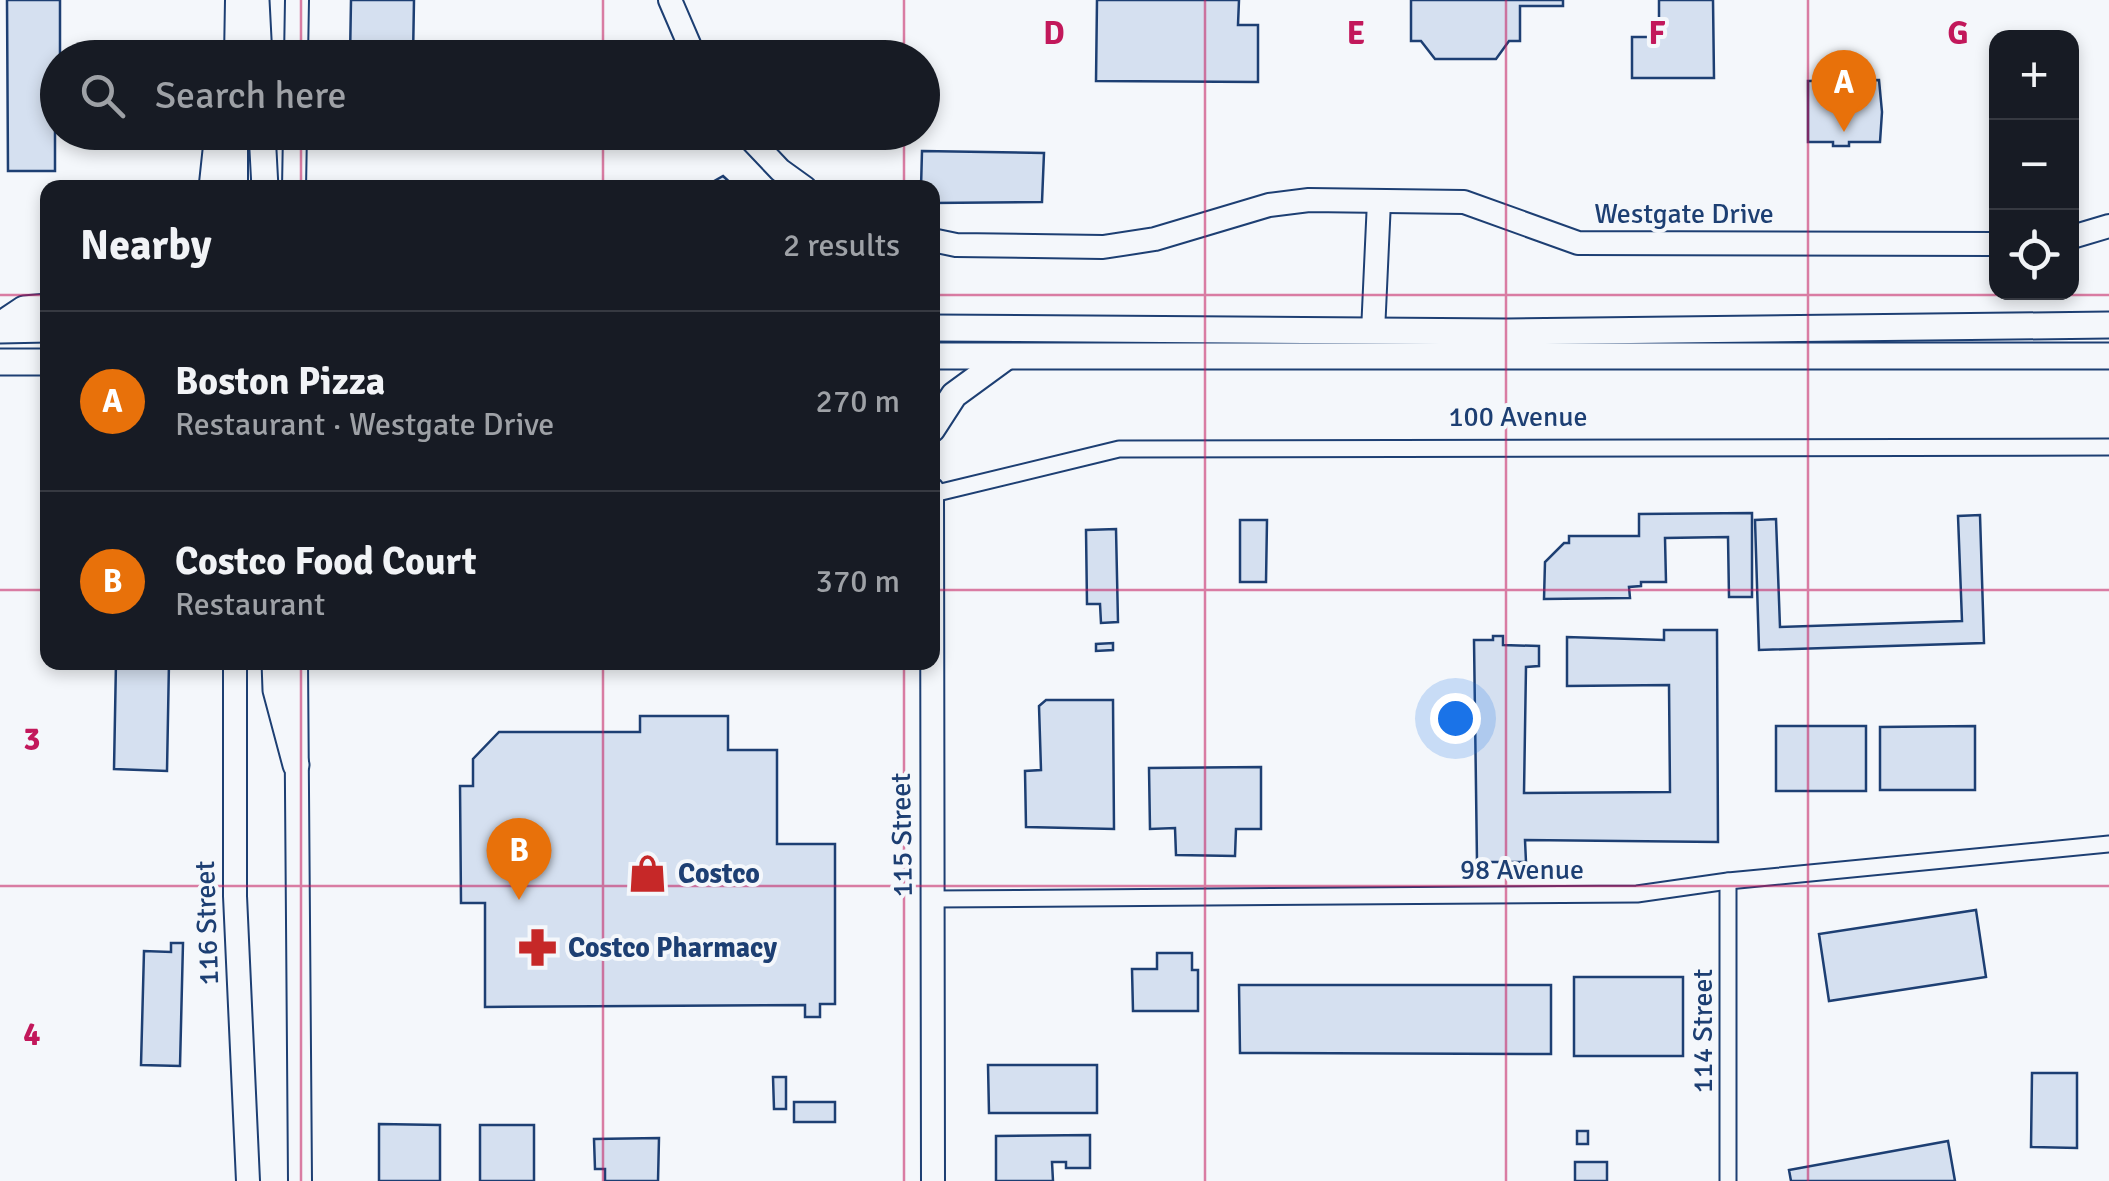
<!DOCTYPE html>
<meta charset="utf-8">
<style>
body{margin:0;font-family:Signika,sans-serif;background:#20242c;color:#f1f3f6}
.controls{position:absolute;right:30px;top:30px;display:grid;overflow:hidden;border-radius:20px;box-shadow:0 5px 15px #0003}
.controls button{width:90px;height:90px;display:grid;place-items:center;padding:0;border:0;border-bottom:2px solid #363941;background:#171b24;color:#f1f3f6;font:50px sans-serif}
.you{position:absolute;left:1455px;top:718px;width:35px;height:35px;margin:-25px;border:8px solid #fff;border-radius:50%;background:#1a73e8;box-shadow:0 0 0 15px #1a73e833}
.badge{display:grid;place-items:center;width:65px;height:65px;border-radius:50%;background:#c62828;color:#fff;font-size:32px;font-weight:700}
.pin{position:absolute;translate:-50% -82px;filter:drop-shadow(0 2px 5px #0008)}
.pin::after{content:'';position:absolute;top:52px;width:35px;height:30px;background:inherit;clip-path:polygon(0 0,100% 0,50% 100%)}
.list{margin:0;padding:0;list-style:none}
h2{display:flex;justify-content:space-between;align-items:center;height:130px;margin:0;padding:0 40px;font-size:42px}
h2 small{font-size:32px;font-weight:400;color:#9ea1a6}
.list li{display:grid;grid-template-columns:65px 1fr auto;gap:30px;align-items:center;box-sizing:border-box;height:180px;padding:0 40px;border-top:2px solid #363941}
.list b{display:block;font-size:38px;white-space:nowrap}
.list p{margin:0;font-size:32px;white-space:nowrap;color:#9ea1a6}
.list em{font-size:32px;font-style:normal;color:#9ea1a6}
.icon{flex:none;width:55px;height:55px;fill:none;stroke:currentColor;stroke-width:2;stroke-linecap:round;stroke-linejoin:round}
.map{position:relative;flex:none;width:2109px;height:1181px;overflow:hidden}
.search{position:absolute;background:#171b24;box-shadow:0 5px 15px #0003;left:40px;top:40px;width:900px;height:110px;display:flex;align-items:center;gap:25px;box-sizing:border-box;padding:0 35px;border-radius:55px;color:#9ea1a6;font-size:38px}
.panel{position:absolute;background:#171b24;box-shadow:0 5px 15px #0003;left:40px;top:180px;width:900px;height:490px;border-radius:20px}
.map>svg:first-child{display:block}
.building{fill:#d5e0f0;stroke:#1d3f73;stroke-width:2.5}
.lines{fill:none;stroke-linecap:round;stroke-linejoin:round}
.street-casing{stroke:#1d3f73;stroke-width:19}
.secondary-casing{stroke:#1d3f73;stroke-width:26}
.primary-casing{stroke:#1d3f73;stroke-width:29}
.street{stroke:#f4f7fb;stroke-width:15}
.secondary{stroke:#f4f7fb;stroke-width:22}
.primary{stroke:#f4f7fb;stroke-width:25}
.grid{fill:none;stroke:#c2185b;stroke-width:2.5;stroke-opacity:0.55}
.labels{text-anchor:middle;dominant-baseline:central;stroke-width:8;stroke-linejoin:round;paint-order:stroke}
.street-label{font-size:28px;fill:#1d3f73;stroke:#f4f7fb}
.poi-label{font-size:28px;font-weight:bold;fill:#1d3f73;stroke:#f4f7fb;text-anchor:start}
.grid-label{font-size:32px;text-anchor:middle;font-weight:bold;fill:#c2185b;stroke:#f4f7fb;stroke-width:8;stroke-linejoin:round;paint-order:stroke}
</style>
<div class="map">
<svg width="2109" height="1181" viewBox="0 0 2109 1181">
<rect width="100%" height="100%" fill="#f4f7fb"/>
<g class="building">
<polygon points="7,0 60,0 60,58 55,65 55,171 8,171"/>
<polygon points="351,0 414,0 413,58 350,58"/>
<polygon points="1097,0 1239,0 1238,25 1258,25 1258,82 1096,81"/>
<polygon points="1411,0 1563,0 1563,6 1520,6 1520,41 1509,41 1496,59 1435,59 1421,41 1411,41"/>
<polygon points="1659,0 1713,0 1714,78 1632,78 1632,37 1659,37"/>
<polygon points="1879,80 1882,112 1880,142 1849,142 1849,146 1833,146 1833,142 1808,142 1808,81"/>
<polygon points="922,151 1044,153 1042,202 932,203 932,188 921,188"/>
<polygon points="723,176 736,188 702,188"/>
<polygon points="1752,513 1752,597 1729,597 1728,537 1665,538 1666,582 1641,582 1641,586 1629,587 1630,598 1544,599 1545,562 1564,543 1569,543 1569,536 1639,536 1639,514"/>
<polygon points="1980,515 1984,643 1759,650 1755,520 1776,519 1780,627 1962,621 1958,516"/>
<polygon points="1240,520 1267,520 1266,582 1240,582"/>
<polygon points="1116,529 1118,622 1101,623 1100,604 1087,604 1086,530"/>
<polygon points="1664,630 1717,630 1718,842 1525,840 1526,862 1477,862 1474,640 1493,640 1493,636 1503,636 1503,645 1539,646 1539,666 1526,667 1524,793 1670,792 1669,685 1567,686 1567,637 1664,640"/>
<polygon points="1113,643 1113,650 1096,651 1096,644"/>
<polygon points="116,662 169,662 167,771 114,769"/>
<polygon points="1046,700 1113,700 1114,829 1026,827 1025,771 1041,770 1039,706"/>
<polygon points="640,716 728,716 728,750 777,750 777,844 835,844 835,1004 820,1004 820,1017 805,1017 805,1005 485,1007 485,903 461,903 460,786 473,786 473,759 499,732 640,732"/>
<rect x="1776" y="726" width="90" height="65"/>
<polygon points="1975,726 1975,790 1880,790 1880,727"/>
<polygon points="1261,767 1261,829 1236,829 1235,856 1176,855 1175,828 1150,829 1149,768"/>
<polygon points="1976,910 1986,977 1829,1001 1819,934"/>
<polygon points="171,943 183,943 180,1066 141,1065 144,951 171,952"/>
<polygon points="1157,953 1192,953 1192,970 1198,970 1198,1011 1133,1011 1132,969 1157,969"/>
<rect x="1574" y="977" width="109" height="79"/>
<polygon points="1239,985 1551,985 1551,1054 1240,1053"/>
<polygon points="988,1065 1097,1065 1097,1113 989,1113"/>
<polygon points="2032,1073 2077,1073 2077,1148 2031,1147"/>
<polygon points="773,1077 786,1077 786,1109 774,1109"/>
<rect x="794" y="1102" width="41" height="20"/>
<polygon points="379,1124 440,1125 440,1181 379,1181"/>
<rect x="480" y="1125" width="54" height="56"/>
<rect x="1577" y="1131" width="11" height="13"/>
<polygon points="1090,1135 1090,1168 1066,1168 1066,1162 1052,1162 1053,1181 996,1181 996,1136"/>
<polygon points="659,1138 658,1181 605,1181 605,1169 595,1169 594,1139"/>
<polygon points="1948,1141 1955,1181 1791,1181 1789,1170"/>
<rect x="1575" y="1162" width="32" height="19"/>
</g>
<g class="lines">
<defs>
<g id="street">
<polyline points="933,494 1119,449 2109,447"/>
<polyline points="1728,881 1728,1181"/>
<polyline points="933,899 1637,894 1728,881 2109,844"/>
</g>
<g id="secondary">
<polyline points="670,0 695,58"/>
<polyline points="236,58 237,0"/>
<polyline points="296,58 297,0"/>
<polyline points="236,132 236,188"/>
<polyline points="744,132 780,170 805,188"/>
<polyline points="294,188 295,132"/>
<polyline points="2072,237 2109,226"/>
<polyline points="932,240 956,245 1103,247 1155,239 1269,205 1309,200 1464,202 1578,243 1996,244"/>
<polyline points="1373,332 1379,201"/>
<polyline points="932,489 933,1181"/>
<polyline points="235,662 235,896 248,1181"/>
<polyline points="296,662 300,1181"/>
</g>
<g id="primary">
<polyline points="256,0 259,58"/>
<polyline points="262,132 265,188"/>
<polyline points="212,188 218,132"/>
<polyline points="0,325 24,309 48,307"/>
<polyline points="932,328 1507,332 2109,325"/>
<polyline points="0,330 48,329"/>
<polyline points="932,356 2109,356"/>
<polyline points="0,362 48,362"/>
<polyline points="932,429 954,395 1006,357"/>
<polyline points="275,662 276,690 296,765"/>
</g>
</defs>
<use href="#street" class="street-casing"/>
<use href="#secondary" class="secondary-casing"/>
<use href="#primary" class="primary-casing"/>
<use href="#street" class="street"/>
<use href="#secondary" class="secondary"/>
<use href="#primary" class="primary"/>
</g>
<path class="grid" d="M301,0V58M603,0V58M904,0V58M1205,0V1181M1506,0V1181M1808,0V1181M301,132V188M603,132V188M904,132V188M0,295H48M932,295H2109M0,590H48M932,590H2109M301,662V1181M603,662V1181M904,662V1181M0,886H2109"/>
<defs>
<symbol id="shop-bare" viewBox="-9 -9 18 18"><path d="M-5-2.5h2.3a2.7 3.5 0 0 1 5.4 0H5L5.5 6h-11ZM-1.5-2.5h3a1.5 2.3 0 0 0-3 0Z" fill="#c62828" stroke="#f4f7fb" stroke-width="2.5" paint-order="stroke"/></symbol>
<symbol id="pharmacy-bare" viewBox="-9 -9 18 18"><path d="M-2-6h4v4h4v4h-4v4h-4v-4h-4v-4h4Z" fill="#c62828" stroke="#f4f7fb" stroke-width="2.5" paint-order="stroke"/></symbol>
</defs>
<g fill-rule="evenodd">
<use href="#shop-bare" x="620" y="846" width="55" height="55"/>
<use href="#pharmacy-bare" x="510" y="920" width="55" height="55"/>
</g>
<g class="labels">
<g class="street-label">
<text x="1684" y="214">Westgate Drive</text>
<text x="1518" y="417">100 Avenue</text>
<text transform="translate(902 835) rotate(-91)">115 Street</text>
<text x="1522" y="870">98 Avenue</text>
<text transform="translate(207 923) rotate(-92)">116 Street</text>
<text transform="translate(1703 1031) rotate(-90)">114 Street</text>
</g>
<g class="poi-label">
<text x="678" y="874">Costco</text>
<text x="568" y="948">Costco Pharmacy</text>
</g>
</g>
<g class="grid-label">
<text x="1054" y="44">D</text>
<text x="1356" y="44">E</text>
<text x="1657" y="44">F</text>
<text x="1958" y="44">G</text>
<text x="32" y="750">3</text>
<text x="32" y="1045">4</text>
</g>
</svg>
<div class="controls">
<button>+</button>
<button>−</button>
<button><svg class="icon" aria-label="locate" viewBox="0 0 24 24"><circle cx="12" cy="12" r="6"/><path d="M12 2v4M12 18v4M2 12h4M18 12h4"/></svg></button>
</div>
<div class="you"></div>
<div class="pin badge" style="left:1844px;top:132px;background:#e8710a">A</div>
<div class="pin badge" style="left:519px;top:900px;background:#e8710a">B</div>
<div class="search"><svg class="icon" aria-label="search" viewBox="0 0 24 24"><circle cx="10" cy="10" r="6"/><path d="M15 15l6 6"/></svg>Search here</div>
<section class="panel">
<h2>Nearby<small>2 results</small></h2>
<ul class="list">
<li><span class="badge" style="background:#e8710a">A</span><div><b>Boston Pizza</b><p>Restaurant · Westgate Drive</p></div><em>270 m</em></li>
<li><span class="badge" style="background:#e8710a">B</span><div><b>Costco Food Court</b><p>Restaurant</p></div><em>370 m</em></li>
</ul>
</section>
</div>
